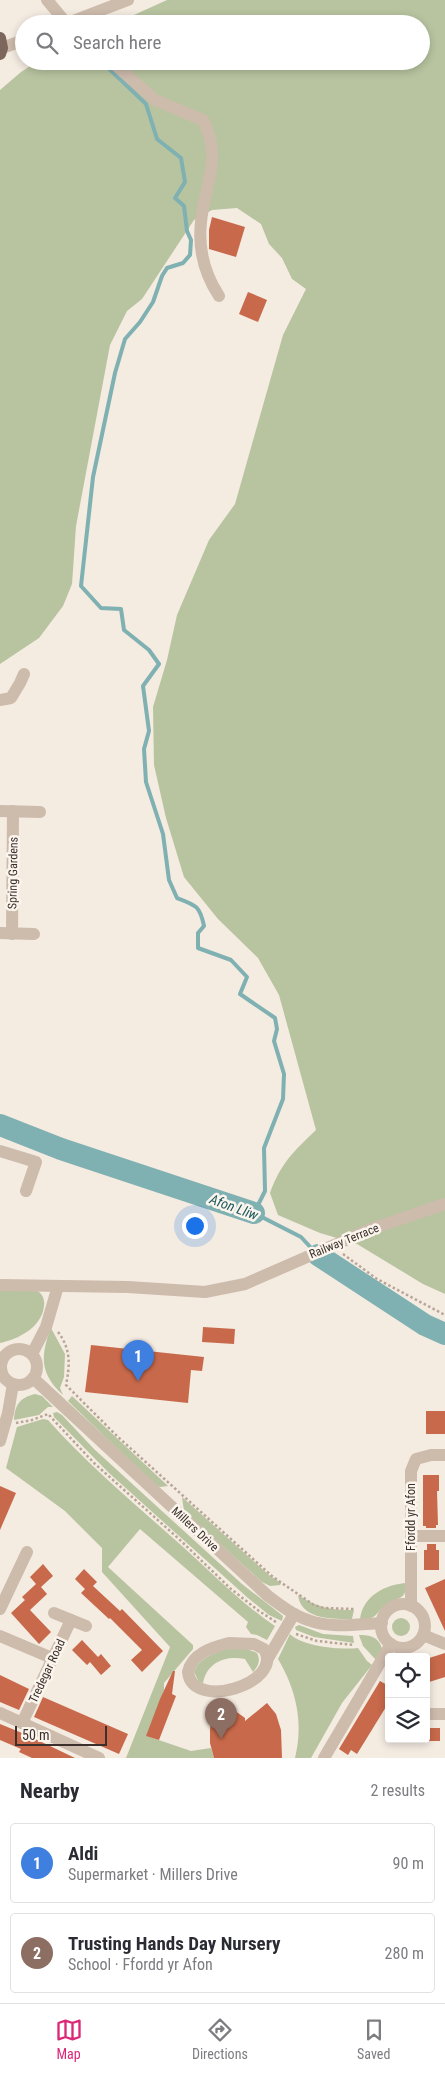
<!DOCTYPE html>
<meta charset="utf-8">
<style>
body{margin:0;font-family:"Roboto Condensed",sans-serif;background:#f2f2f3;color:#2b2b33}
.controls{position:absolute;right:15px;bottom:15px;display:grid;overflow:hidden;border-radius:5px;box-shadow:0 2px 8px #0003}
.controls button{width:45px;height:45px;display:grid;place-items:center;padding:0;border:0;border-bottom:1px solid #e1e1e2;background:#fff;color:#2b2b33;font:25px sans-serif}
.scale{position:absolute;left:15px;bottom:12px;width:92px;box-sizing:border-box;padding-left:5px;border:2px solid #3b302b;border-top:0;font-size:14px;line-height:18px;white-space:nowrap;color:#3b302b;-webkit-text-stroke:4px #fbf5ee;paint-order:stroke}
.you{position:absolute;left:194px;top:1225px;width:18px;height:18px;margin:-12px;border:4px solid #fff;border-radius:50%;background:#1a73e8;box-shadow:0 0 0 8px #1a73e833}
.badge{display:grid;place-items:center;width:32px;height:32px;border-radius:50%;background:#db2777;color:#fff;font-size:16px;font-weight:700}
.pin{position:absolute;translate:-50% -41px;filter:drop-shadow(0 1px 2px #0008)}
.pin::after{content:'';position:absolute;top:26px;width:18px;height:15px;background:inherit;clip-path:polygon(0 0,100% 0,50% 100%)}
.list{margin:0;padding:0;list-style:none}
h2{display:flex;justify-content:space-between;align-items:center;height:65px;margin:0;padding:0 20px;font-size:21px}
h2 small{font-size:16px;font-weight:400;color:#7c7c81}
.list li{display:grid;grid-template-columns:32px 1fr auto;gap:15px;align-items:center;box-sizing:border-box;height:80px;margin:0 10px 10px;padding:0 10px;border:1px solid #e1e1e2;border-radius:5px}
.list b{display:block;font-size:19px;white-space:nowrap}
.list p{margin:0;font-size:16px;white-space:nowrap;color:#7c7c81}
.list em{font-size:16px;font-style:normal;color:#7c7c81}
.icon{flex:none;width:28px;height:28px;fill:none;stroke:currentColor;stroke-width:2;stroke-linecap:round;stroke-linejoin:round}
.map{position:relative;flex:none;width:445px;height:1758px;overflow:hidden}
.search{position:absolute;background:#fff;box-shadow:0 2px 8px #0003;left:15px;right:15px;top:15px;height:55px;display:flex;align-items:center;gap:12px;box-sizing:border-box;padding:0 18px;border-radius:28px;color:#7c7c81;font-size:19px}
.sheet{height:245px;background:#fff}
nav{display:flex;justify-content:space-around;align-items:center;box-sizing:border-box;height:70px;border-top:1px solid #e1e1e2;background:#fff;font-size:14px;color:#7c7c81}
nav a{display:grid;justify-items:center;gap:2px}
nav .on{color:#db2777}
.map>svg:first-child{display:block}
.green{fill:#b8c4a0}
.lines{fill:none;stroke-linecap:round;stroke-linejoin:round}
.stream{stroke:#7fb0b2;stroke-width:4}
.river{stroke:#7fb0b2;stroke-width:22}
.building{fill:#c8694b}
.path{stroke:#b9a596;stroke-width:2.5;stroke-dasharray:2.5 2.5;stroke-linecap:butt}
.minor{stroke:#cdbbac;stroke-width:12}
.major{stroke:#7d675c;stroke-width:12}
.labels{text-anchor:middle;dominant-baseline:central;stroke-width:5;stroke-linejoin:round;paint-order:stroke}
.street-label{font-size:12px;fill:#3b302b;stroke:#fbf5ee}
.water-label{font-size:14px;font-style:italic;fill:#1f5a5e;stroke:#fbf5ee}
</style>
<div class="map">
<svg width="445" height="1758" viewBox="0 0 445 1758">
<rect width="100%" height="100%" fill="#f4ebe1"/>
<g class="green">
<path d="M167,0H445V1294L423,1284L357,1244L320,1233L278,1215L270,1193C281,1163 293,1152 316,1130L279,995L258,958L218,919L184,877L166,818L154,765L153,707L167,660L177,615L209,540L235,504L283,335L306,289L292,279L282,258L269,244L261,224L237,208L212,210L194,220L142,299L127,311L110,345L76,526L72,584L63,606L39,638L0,664V90L21,72L38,61H421V24H114Z"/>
<path d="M0,1290C11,1290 29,1287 39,1292C43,1295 45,1301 44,1306C42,1327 19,1339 0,1343Z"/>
<path d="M51,1328L65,1354L64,1377L60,1388L63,1395C40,1374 40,1356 51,1328Z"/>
<path d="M35,1394L42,1396L53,1407H48L39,1415L14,1420C15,1405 19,1398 35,1394Z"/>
<polygon points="72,1396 168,1486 160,1487 154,1484 68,1401"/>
<polygon points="57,1412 62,1415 94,1449 242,1584 283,1616 282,1621 269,1615 248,1598 109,1473 54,1417 53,1413"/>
<path d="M43,1419L48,1420C89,1466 136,1505 182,1546C213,1574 241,1603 275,1626L267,1640L257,1635L251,1634L246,1627L248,1622L140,1529L108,1567L193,1645V1649L164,1683V1690L147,1736L191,1751L211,1748L214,1758H126L170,1647L102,1572V1548L65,1511L6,1468L17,1427Z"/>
<polygon points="182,1497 269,1575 281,1583 280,1585 270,1586 262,1582 184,1511"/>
<path d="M407,1583C405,1602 398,1596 387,1604C374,1614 378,1619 360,1620C362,1596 386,1584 407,1583Z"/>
<path d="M298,1595C318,1608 331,1610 354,1610L352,1619C333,1619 301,1620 298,1595Z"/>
<circle cx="401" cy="1627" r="9"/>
<polygon points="299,1625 323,1634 353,1636 354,1643 314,1637 296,1630 295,1627"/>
<path d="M290,1634C303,1647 341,1650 358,1648L367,1661L372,1665L342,1703L311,1758H295C304,1723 296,1689 278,1659Z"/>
<path d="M359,1635C370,1635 379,1637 382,1649L377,1661L363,1646Z"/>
<path d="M225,1649H247L257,1653C261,1661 258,1666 253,1672L245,1659C226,1655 207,1662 203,1683L199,1682L194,1672C199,1658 213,1654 225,1649Z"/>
</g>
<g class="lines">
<path class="stream" d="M101,61L146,104L157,139L181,158L185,182L175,198L184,206L187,231L191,240L190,255L183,263L167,268L162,276L153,302L140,322L125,339L115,373L93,477L81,586L101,608L121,609L124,630L149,650L159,664L143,686L149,731L144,749L146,782L163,834L169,880L177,898C196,905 200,906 204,926L198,933V948L231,960L247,977L240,994L275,1018L277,1029L274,1041L284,1074L283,1099L264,1148L265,1191L254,1213L301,1237L314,1251"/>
<g class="river">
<polyline points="0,1125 61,1149 254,1213"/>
<polyline points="318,1255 425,1325 445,1334"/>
</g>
</g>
<g class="building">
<polygon points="212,217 245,227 236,257 209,249 209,230"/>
<polygon points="248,292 267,300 258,322 239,314"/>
<polygon points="203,1327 235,1329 234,1344 202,1342"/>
<polygon points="91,1345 204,1357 202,1371 191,1370 188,1403 85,1392"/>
<rect x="426" y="1411" width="19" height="23"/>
<polygon points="423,1475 439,1475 439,1491 437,1491 438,1525 436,1525 436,1528 426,1528 426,1526 423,1526"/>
<polygon points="0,1486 16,1493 0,1530"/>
<polygon points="427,1544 436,1544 436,1550 439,1550 439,1570 424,1570 424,1550 427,1550"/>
<polygon points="43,1564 53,1576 41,1587 47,1594 30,1610 51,1632 39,1644 11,1613 25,1600 22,1597 36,1584 30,1577"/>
<polygon points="84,1569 97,1582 93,1586 120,1611 122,1609 163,1651 142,1672 131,1660 142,1650 110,1618 109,1619 81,1593 85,1589 75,1579"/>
<polygon points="445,1579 445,1631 425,1588"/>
<polygon points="82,1640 98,1657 101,1654 111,1666 101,1675 90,1662 87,1665 72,1650"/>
<polygon points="445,1653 445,1677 426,1683 426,1659"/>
<polygon points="173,1671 175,1671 172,1694 176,1696 159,1740 146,1736 160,1699"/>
<polygon points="0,1675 29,1689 19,1710 0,1702"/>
<polygon points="380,1681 389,1686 389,1702 357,1754 351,1750 348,1755 339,1749"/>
<polygon points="43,1697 128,1734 119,1754 34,1717"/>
<polygon points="220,1700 245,1718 245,1721 267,1703 276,1714 281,1730 282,1758 214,1758 210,1743 210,1729 212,1716"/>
<polygon points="0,1724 27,1735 75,1758 32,1758 19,1752 21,1749 0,1740"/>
<rect x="426" y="1728" width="14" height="13"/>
</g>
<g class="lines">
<g class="path">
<polyline points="343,1254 377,1279 445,1315"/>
<path d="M58,1332C71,1349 70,1365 66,1385L118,1437L273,1577L314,1605L324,1608L354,1609"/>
<polyline points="16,1423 32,1420 48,1414 94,1463 179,1539 231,1589 259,1611 276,1622"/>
<polyline points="296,1634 317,1641 354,1645"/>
</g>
<g class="minor">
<polyline points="47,0 67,24"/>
<polyline points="65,24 128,0"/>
<polyline points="2,48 24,40"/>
<path d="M111,61L155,100L203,120C223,160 205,182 201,222C198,249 204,273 219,296"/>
<polyline points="0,700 11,698 20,683 24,674"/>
<polyline points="0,811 40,812"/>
<polyline points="0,933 34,934"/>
<polyline points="12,934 13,811"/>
<polyline points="0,1151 36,1162 26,1191"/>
<polyline points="0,1285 128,1287 205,1292 245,1284 371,1229 445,1204"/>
<circle cx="19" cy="1367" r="18"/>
<polyline points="32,1354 46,1327 58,1286"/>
<path d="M33,1378L268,1596C280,1605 293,1615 308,1620C331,1629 358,1624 382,1623"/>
<polyline points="0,1441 8,1413 13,1384"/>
<polyline points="411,1536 445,1536"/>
<circle cx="403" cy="1626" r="22"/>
<polyline points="411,1606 411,1471 416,1459 431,1455 445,1455"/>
<polyline points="0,1609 27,1552"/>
<polyline points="54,1613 86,1626"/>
<polyline points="423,1635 445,1644"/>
<polyline points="0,1636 52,1658"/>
<path d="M229,1643L254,1644L264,1649C285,1683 192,1712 188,1672C192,1653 213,1647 229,1643Z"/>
<polyline points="267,1660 294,1614"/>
<polyline points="0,1713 99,1758"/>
<polyline points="426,1714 445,1714"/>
<polyline points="22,1723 71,1620"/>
<polyline points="324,1758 391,1644"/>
</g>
<polyline class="major" points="0,38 2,48 0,54"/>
</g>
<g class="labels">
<g class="street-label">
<text transform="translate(13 873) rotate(-89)">Spring Gardens</text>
<text transform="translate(344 1241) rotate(-22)">Railway Terrace</text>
<text transform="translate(411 1517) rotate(-90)">Ffordd yr Afon</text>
<text transform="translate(195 1529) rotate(43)">Millers Drive</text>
<text transform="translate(47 1671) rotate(-65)">Tredegar Road</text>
</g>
<g class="water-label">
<text transform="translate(234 1207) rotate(20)">Afon Lliw</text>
</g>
</g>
</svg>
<div class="controls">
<button><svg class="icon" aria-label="locate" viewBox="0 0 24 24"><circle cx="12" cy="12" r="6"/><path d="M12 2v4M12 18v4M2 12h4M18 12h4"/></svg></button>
<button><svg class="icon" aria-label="layers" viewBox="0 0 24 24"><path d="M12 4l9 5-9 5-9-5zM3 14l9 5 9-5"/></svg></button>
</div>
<div class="scale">50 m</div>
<div class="you"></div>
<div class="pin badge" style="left:138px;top:1381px;background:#3f7fe0">1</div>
<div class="pin badge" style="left:221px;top:1739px;background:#8d6e63">2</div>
<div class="search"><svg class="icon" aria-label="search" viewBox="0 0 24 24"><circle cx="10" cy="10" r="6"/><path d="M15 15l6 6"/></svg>Search here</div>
</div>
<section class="sheet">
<h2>Nearby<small>2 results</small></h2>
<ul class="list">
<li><span class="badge" style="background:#3f7fe0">1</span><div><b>Aldi</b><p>Supermarket · Millers Drive</p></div><em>90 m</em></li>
<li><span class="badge" style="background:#8d6e63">2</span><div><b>Trusting Hands Day Nursery</b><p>School · Ffordd yr Afon</p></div><em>280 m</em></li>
</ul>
</section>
<nav>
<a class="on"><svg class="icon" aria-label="map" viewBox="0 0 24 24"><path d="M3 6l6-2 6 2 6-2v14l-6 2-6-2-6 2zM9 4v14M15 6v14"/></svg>Map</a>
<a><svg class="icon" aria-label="directions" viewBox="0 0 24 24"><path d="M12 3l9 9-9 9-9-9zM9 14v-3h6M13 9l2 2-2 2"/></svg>Directions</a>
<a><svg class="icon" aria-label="saved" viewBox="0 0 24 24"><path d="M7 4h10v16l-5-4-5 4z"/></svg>Saved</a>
</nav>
